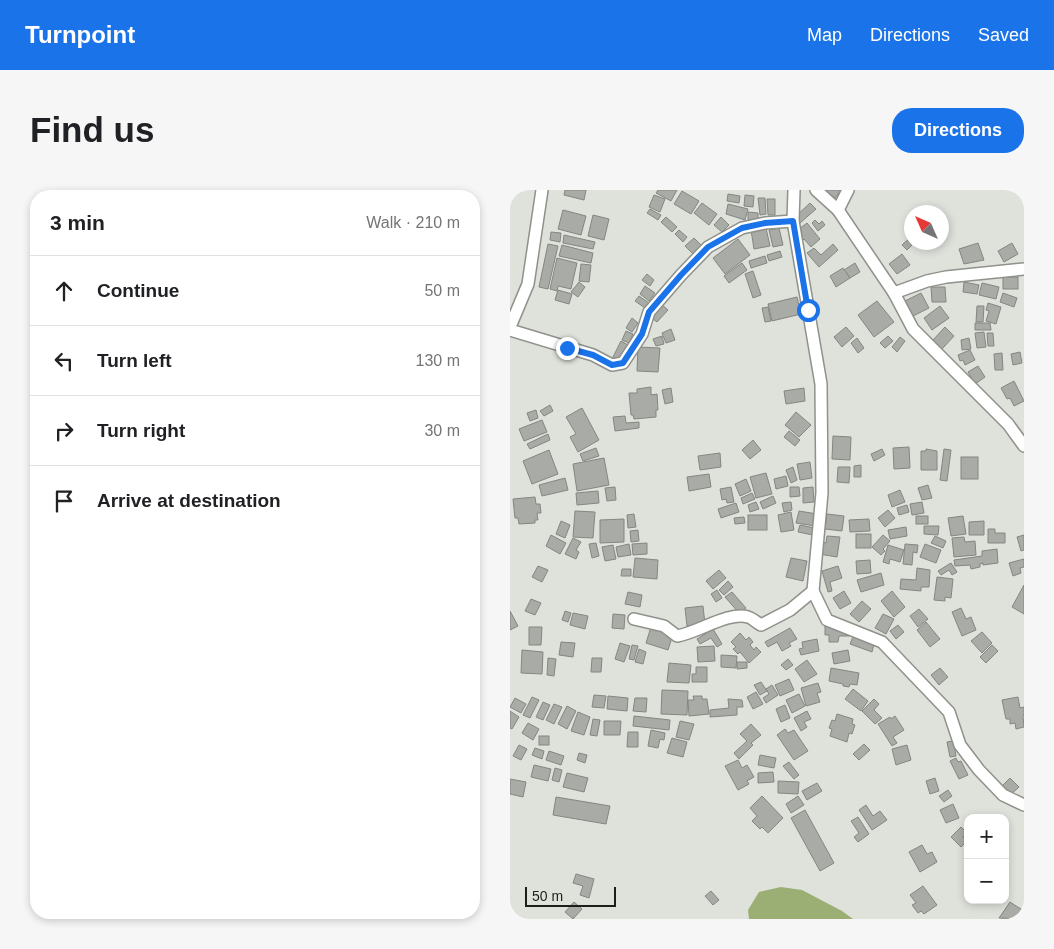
<!DOCTYPE html>
<meta charset="utf-8">
<style>
body{margin:0;font-family:Helvetica,sans-serif;background:#f6f6f6;color:#202124}
.controls{position:absolute;right:15px;bottom:15px;display:grid;overflow:hidden;border-radius:10px;box-shadow:0 2px 8px #0003}
.controls button{width:45px;height:45px;display:grid;place-items:center;padding:0;border:0;border-bottom:1px solid #e0e0e0;background:#fff;color:#202124;font:25px sans-serif}
.compass{position:absolute;left:394px;top:15px;width:45px;height:45px;border-radius:50%;background:#fff;box-shadow:0 2px 8px #0003;rotate:315deg}
.scale{position:absolute;left:15px;bottom:12px;width:91px;box-sizing:border-box;padding-left:5px;border:2px solid #1d1d1b;border-top:0;font-size:14px;line-height:18px;white-space:nowrap;color:#1d1d1b;-webkit-text-stroke:4px #dfe1db;paint-order:stroke}
.stop{position:absolute;width:15px;height:15px;margin:-11px;border:4px solid #1a73e8;border-radius:50%;background:#fff}
.stop.end{background:#1a73e8;border-color:#fff;box-shadow:0 1px 5px #0008}
.list{margin:0;padding:0;list-style:none}
h2{display:flex;justify-content:space-between;align-items:center;height:65px;margin:0;padding:0 20px;font-size:21px}
h2 small{font-size:16px;font-weight:400;color:#757577}
.list li{display:grid;grid-template-columns:32px 1fr auto;gap:15px;align-items:center;box-sizing:border-box;height:70px;padding:0 20px;border-top:1px solid #e0e0e0}
.list b{display:block;font-size:19px;white-space:nowrap}
.list em{font-size:16px;font-style:normal;color:#757577}
.icon{flex:none;width:28px;height:28px;fill:none;stroke:currentColor;stroke-width:2;stroke-linecap:round;stroke-linejoin:round}
.map{position:relative;flex:none;width:514px;height:729px;overflow:hidden;border-radius:20px}
header{display:flex;align-items:center;gap:30px;box-sizing:border-box;height:70px;padding:0 25px;background:#1a73e8;color:#fff}
header strong{font-size:24px}
nav{display:flex;gap:28px;margin-inline-start:auto;font-size:18px}
.intro{display:flex;align-items:center;justify-content:space-between;box-sizing:border-box;height:120px;padding:0 30px}
h1{margin:0;font-size:35px}
.button{padding:12px 22px;border-radius:20px;background:#1a73e8;color:#fff;font-size:18px;font-weight:700}
main{display:flex;gap:30px;padding:0 30px}
aside{flex:1;background:#fff;border-radius:20px;box-shadow:0 2px 8px #0003}
.map>svg:first-child{display:block}
.forest{fill:#9bae73}
.building{fill:#a9aba6;stroke:#848681}
.lines{fill:none;stroke-linecap:round;stroke-linejoin:round}
.minor-casing{stroke:#8f918b;stroke-width:14}
.minor{stroke:#fff;stroke-width:11}
.route{stroke:#1a73e8;stroke-width:6}
</style>
<header>
<strong>Turnpoint</strong>
<nav><a>Map</a><a>Directions</a><a>Saved</a></nav>
</header>
<div class="intro"><h1>Find us</h1><a class="button">Directions</a></div>
<main>
<aside>
<h2>3 min<small>Walk · 210 m</small></h2>
<ul class="list">
<li><svg class="icon" aria-label="ahead" viewBox="0 0 24 24"><path d="M12 20V5M6 11l6-6 6 6"/></svg><div><b>Continue</b></div><em>50 m</em></li>
<li><svg class="icon" aria-label="left" viewBox="0 0 24 24"><path d="M17 20v-9H6M10 6l-5 5 5 5"/></svg><div><b>Turn left</b></div><em>130 m</em></li>
<li><svg class="icon" aria-label="right" viewBox="0 0 24 24"><path d="M7 20v-9h11M14 6l5 5-5 5"/></svg><div><b>Turn right</b></div><em>30 m</em></li>
<li><svg class="icon" aria-label="arrive" viewBox="0 0 24 24"><path d="M6 21V4h12l-3 4 3 4H6"/></svg><div><b>Arrive at destination</b></div></li>
</ul>
</aside>
<div class="map">
<svg width="514" height="729" viewBox="0 0 514 729">
<rect width="100%" height="100%" fill="#dfe1db"/>
<polygon class="forest" points="271,697 292,700 332,721 343,729 239,729 238,720 249,702"/>
<g class="building">
<polygon points="55,0 76,0 74,10 54,5"/>
<polygon points="148,0 167,0 161,11 146,3"/>
<polygon points="315,0 331,0 325,8"/>
<polygon points="172,1 189,11 181,24 164,14"/>
<polygon points="218,4 230,6 229,13 217,11"/>
<polygon points="144,5 155,9 150,22 139,17"/>
<polygon points="235,5 244,6 243,17 234,16"/>
<polygon points="248,8 255,8 256,24 250,25"/>
<polygon points="257,9 265,9 265,25 258,25"/>
<polygon points="192,13 207,24 199,35 184,23"/>
<polygon points="300,13 306,19 290,33 285,27"/>
<polygon points="218,14 238,19 235,30 216,24"/>
<polygon points="140,19 151,25 148,30 137,23"/>
<polygon points="53,20 76,26 71,45 48,39"/>
<polygon points="238,22 248,23 248,31 238,31"/>
<polygon points="83,25 99,29 94,50 78,46"/>
<polygon points="156,27 167,37 162,42 151,32"/>
<polygon points="211,27 219,35 212,42 204,35"/>
<polygon points="305,30 309,34 312,31 315,35 308,41 302,33"/>
<polygon points="297,33 310,49 301,57 294,49 291,52 287,47 292,43 289,39"/>
<polygon points="256,38 260,56 244,59 241,40"/>
<polygon points="269,38 273,55 263,57 259,40"/>
<polygon points="169,40 177,47 173,52 165,44"/>
<polygon points="41,42 51,43 50,52 40,50"/>
<polygon points="54,45 85,52 83,59 53,53"/>
<polygon points="401,47 402,52 405,52 397,60 392,55"/>
<polygon points="184,48 192,56 183,64 175,56"/>
<polygon points="228,49 240,65 215,84 203,68"/>
<polygon points="468,53 474,70 454,74 449,59"/>
<polygon points="502,53 508,64 494,72 488,61"/>
<polygon points="38,54 48,56 38,99 29,97"/>
<polygon points="323,54 328,60 309,77 297,63 304,58 311,65"/>
<polygon points="52,55 83,63 81,73 49,66"/>
<polygon points="270,61 272,67 259,71 257,65"/>
<polygon points="392,64 400,75 387,84 379,74"/>
<polygon points="255,66 257,73 241,78 239,71"/>
<polygon points="47,68 67,73 61,99 48,96 47,101 40,99"/>
<polygon points="232,73 237,80 219,93 214,86"/>
<polygon points="345,73 350,82 340,88 334,80"/>
<polygon points="71,74 81,75 79,92 69,91"/>
<polygon points="333,78 340,88 326,97 320,86"/>
<polygon points="243,81 251,105 243,108 235,84"/>
<polygon points="137,84 144,90 140,96 132,90"/>
<rect x="493" y="87" width="15" height="12"/>
<polygon points="69,92 75,97 68,107 61,102"/>
<polygon points="454,92 469,95 467,104 453,102"/>
<polygon points="472,93 489,97 486,109 469,105"/>
<polygon points="135,96 145,103 139,111 130,104"/>
<polygon points="421,97 435,97 436,112 422,112"/>
<polygon points="48,100 62,104 59,114 45,110"/>
<polygon points="411,103 419,118 403,126 395,111"/>
<polygon points="493,103 507,108 504,117 490,112"/>
<polygon points="129,106 139,113 135,118 125,111"/>
<polygon points="287,107 291,124 262,131 258,114"/>
<polygon points="367,111 384,132 364,147 348,125"/>
<polygon points="150,113 158,120 147,132 139,126"/>
<polygon points="478,113 491,117 486,134 476,131 479,121 476,120"/>
<polygon points="430,116 439,128 422,140 414,128"/>
<polygon points="467,116 474,116 473,132 466,132"/>
<polygon points="258,117 261,131 255,132 252,118"/>
<polygon points="122,128 128,133 122,142 116,138"/>
<polygon points="465,133 480,133 481,140 465,140"/>
<polygon points="336,137 344,146 332,157 324,147"/>
<polygon points="435,137 444,146 432,159 423,150"/>
<polygon points="161,139 165,150 156,153 152,143"/>
<polygon points="116,141 123,144 119,153 112,150"/>
<polygon points="474,142 476,157 467,158 465,143"/>
<polygon points="477,143 483,143 484,156 478,156"/>
<polygon points="152,146 154,154 146,156 143,149"/>
<polygon points="378,146 383,151 375,158 370,153"/>
<polygon points="390,147 395,151 387,162 382,157"/>
<polygon points="347,148 354,158 348,163 341,153"/>
<polygon points="459,148 461,159 452,160 451,150"/>
<polygon points="111,151 118,155 110,170 103,167"/>
<polygon points="128,157 150,158 148,182 127,181"/>
<polygon points="460,160 465,170 455,175 453,170 450,171 448,165"/>
<polygon points="510,162 512,173 503,175 501,164"/>
<polygon points="492,163 493,180 485,180 484,164"/>
<polygon points="468,176 475,187 465,194 458,182"/>
<polygon points="504,191 514,211 504,216 500,208 497,209 491,198"/>
<polygon points="141,197 141,205 147,204 148,220 146,220 146,227 124,229 123,225 121,225 119,203 127,203 127,199"/>
<polygon points="161,198 163,212 155,214 152,200"/>
<polygon points="294,198 295,211 276,214 274,201"/>
<polygon points="40,215 43,221 34,226 30,221"/>
<polygon points="72,218 89,250 68,262 60,247 66,244 56,227"/>
<polygon points="26,220 28,228 20,231 17,223"/>
<polygon points="286,222 301,235 289,247 275,235"/>
<polygon points="115,226 116,233 129,232 129,238 105,241 103,227"/>
<polygon points="32,230 37,242 14,251 9,239"/>
<polygon points="279,241 290,250 285,256 274,247"/>
<polygon points="38,244 40,250 20,259 17,254"/>
<polygon points="323,246 341,247 340,270 322,269"/>
<polygon points="243,250 251,260 240,269 232,260"/>
<polygon points="399,257 400,278 384,279 383,258"/>
<polygon points="86,258 89,266 73,271 70,264"/>
<polygon points="372,259 375,265 364,271 361,264"/>
<polygon points="416,259 427,261 427,280 411,280 411,261 416,261"/>
<polygon points="434,259 441,260 437,291 430,290"/>
<polygon points="39,260 48,284 22,294 13,271"/>
<polygon points="210,263 211,277 190,280 188,266"/>
<rect x="451" y="267" width="17" height="22"/>
<polygon points="94,268 99,295 67,301 63,274"/>
<polygon points="300,272 302,288 290,290 287,274"/>
<polygon points="351,275 351,287 344,287 344,276"/>
<polygon points="283,277 287,290 281,293 276,280"/>
<polygon points="328,277 340,277 339,293 327,292"/>
<polygon points="256,283 262,304 246,308 240,287"/>
<polygon points="199,284 201,297 179,301 177,287"/>
<polygon points="276,286 278,296 266,299 264,289"/>
<polygon points="55,288 58,300 32,306 29,295"/>
<polygon points="236,289 241,301 230,306 225,294"/>
<polygon points="418,295 422,308 412,310 408,298"/>
<polygon points="105,297 106,310 97,311 95,298"/>
<polygon points="221,297 224,312 217,313 216,309 212,310 210,299"/>
<polygon points="280,297 289,297 290,306 280,307"/>
<polygon points="303,297 304,312 293,313 293,298"/>
<polygon points="390,300 395,312 382,317 378,305"/>
<polygon points="88,301 89,313 67,315 66,303"/>
<polygon points="242,303 245,309 233,314 231,308"/>
<polygon points="263,306 266,313 253,319 250,312"/>
<polygon points="25,307 26,314 30,314 31,323 27,323 28,330 25,330 25,333 9,334 8,328 5,328 3,309"/>
<polygon points="246,312 249,319 240,322 238,315"/>
<polygon points="281,312 282,320 274,322 272,313"/>
<polygon points="412,312 414,323 402,325 400,314"/>
<polygon points="226,313 229,322 211,328 208,319"/>
<polygon points="397,315 399,322 389,325 387,318"/>
<polygon points="378,320 385,328 375,337 368,328"/>
<polygon points="65,321 85,322 83,348 63,347"/>
<polygon points="289,321 307,324 305,336 286,333"/>
<polygon points="281,322 284,340 271,342 268,325"/>
<polygon points="124,324 126,337 118,338 117,325"/>
<polygon points="317,324 334,326 332,341 315,339"/>
<rect x="238" y="325" width="19" height="15"/>
<rect x="406" y="326" width="12" height="8"/>
<polygon points="453,326 456,344 441,346 438,328"/>
<polygon points="234,327 235,333 225,334 224,328"/>
<polygon points="114,329 114,352 90,353 90,330"/>
<polygon points="359,329 360,341 340,342 339,330"/>
<polygon points="51,331 60,335 55,348 46,344"/>
<polygon points="474,331 474,345 459,345 459,332"/>
<polygon points="290,335 304,338 303,345 288,342"/>
<polygon points="414,336 429,336 428,345 414,344"/>
<polygon points="396,337 397,346 380,349 378,340"/>
<polygon points="478,339 485,339 485,343 495,343 495,353 478,353"/>
<polygon points="128,340 129,351 121,352 120,341"/>
<rect x="346" y="344" width="15" height="14"/>
<polygon points="41,345 56,353 50,364 36,356"/>
<polygon points="373,345 380,351 373,359 375,361 371,365 362,357"/>
<polygon points="514,345 514,360 511,361 507,347"/>
<polygon points="317,346 330,347 327,367 309,364 311,352 316,353"/>
<polygon points="425,346 436,351 433,358 421,353"/>
<polygon points="454,347 455,352 465,351 466,365 444,367 442,348"/>
<polygon points="63,348 71,352 66,360 69,362 66,369 55,364"/>
<polygon points="86,353 89,366 82,368 79,354"/>
<polygon points="137,353 137,364 123,365 122,354"/>
<polygon points="119,354 121,365 108,367 106,357"/>
<polygon points="395,354 408,355 407,363 403,362 402,375 393,374"/>
<polygon points="415,354 431,360 426,373 410,367"/>
<polygon points="103,355 106,369 95,371 92,357"/>
<polygon points="378,355 394,360 390,372 380,369 379,374 373,372"/>
<polygon points="487,359 488,373 473,375 473,373 470,374 470,377 461,379 460,375 445,376 444,370 472,366 472,361"/>
<polygon points="125,368 148,370 147,389 123,387"/>
<polygon points="281,368 297,371 293,391 276,387"/>
<polygon points="514,369 514,377 510,378 511,383 503,386 499,373"/>
<polygon points="360,370 361,383 347,384 346,371"/>
<polygon points="441,373 447,382 442,385 439,380 431,385 428,381"/>
<polygon points="28,376 38,380 32,392 22,387"/>
<polygon points="328,376 332,388 320,392 322,401 318,402 312,381"/>
<polygon points="407,378 420,380 419,397 411,397 411,401 390,399 391,389 406,390"/>
<polygon points="112,379 121,379 121,386 111,386"/>
<polygon points="209,380 216,388 203,399 196,391"/>
<polygon points="371,383 374,395 351,402 347,390"/>
<polygon points="427,387 443,389 441,408 435,407 435,411 424,410"/>
<polygon points="218,391 223,397 214,405 209,400"/>
<polygon points="514,395 514,424 502,417"/>
<polygon points="207,400 212,408 206,412 201,404"/>
<polygon points="334,401 341,413 330,419 323,408"/>
<polygon points="382,401 395,417 384,427 371,411"/>
<polygon points="118,402 132,405 130,417 115,414"/>
<polygon points="222,402 236,418 230,424 215,407"/>
<polygon points="21,409 31,413 25,425 15,421"/>
<polygon points="352,411 361,419 349,432 340,424"/>
<polygon points="193,416 195,434 177,436 175,418"/>
<polygon points="451,418 456,429 461,427 466,440 452,446 442,422"/>
<polygon points="409,419 418,429 408,437 400,426"/>
<polygon points="0,421 8,436 0,440"/>
<polygon points="55,421 61,423 58,432 52,430"/>
<polygon points="63,423 78,426 75,439 60,435"/>
<polygon points="103,424 115,425 114,439 102,438"/>
<polygon points="373,424 384,429 376,444 365,438"/>
<polygon points="416,432 430,449 420,457 407,440"/>
<polygon points="388,435 394,442 386,449 380,441"/>
<polygon points="315,436 329,436 339,441 339,446 329,446 328,452 319,452 319,445 315,445"/>
<polygon points="19,437 32,437 31,455 19,455"/>
<polygon points="141,437 163,444 158,460 136,453"/>
<polygon points="280,438 287,449 279,453 281,456 272,461 267,452 258,457 255,452"/>
<polygon points="203,439 212,454 207,457 201,448 190,454 187,449"/>
<polygon points="472,442 482,453 472,463 461,451"/>
<polygon points="230,443 236,450 239,447 243,452 240,455 244,460 246,457 251,462 239,473 230,462 228,464 223,459 226,457 221,452"/>
<polygon points="343,447 364,454 362,462 340,454"/>
<polygon points="307,449 309,461 291,465 289,459 293,458 292,452"/>
<polygon points="51,452 65,453 63,467 49,465"/>
<polygon points="110,453 120,456 114,472 105,469"/>
<polygon points="122,455 128,456 124,470 119,469"/>
<polygon points="482,455 488,461 476,473 470,467"/>
<polygon points="204,456 205,471 188,472 187,457"/>
<polygon points="129,459 136,462 133,474 125,472"/>
<polygon points="12,460 33,462 32,484 11,483"/>
<polygon points="338,460 340,471 324,474 322,463"/>
<polygon points="211,465 227,466 226,478 211,477"/>
<polygon points="38,468 46,469 44,486 37,485"/>
<polygon points="82,468 92,468 91,482 81,482"/>
<polygon points="278,469 283,475 276,480 271,475"/>
<polygon points="297,470 307,484 294,492 285,479"/>
<polygon points="227,472 237,472 237,478 227,479"/>
<polygon points="159,473 181,475 179,493 157,492"/>
<polygon points="186,477 197,477 197,492 182,492 182,484 186,484"/>
<polygon points="321,478 349,483 347,495 340,494 339,497 333,496 333,494 319,491"/>
<polygon points="430,478 438,487 429,495 421,485"/>
<polygon points="279,489 284,500 270,506 265,495"/>
<polygon points="251,492 257,501 250,505 244,495"/>
<polygon points="308,493 311,502 307,503 310,512 296,516 291,498"/>
<polygon points="262,495 268,505 256,513 253,508 259,504 256,499"/>
<polygon points="343,499 358,511 351,521 335,509"/>
<polygon points="152,500 178,501 177,525 151,524"/>
<polygon points="246,502 253,514 243,519 237,507"/>
<polygon points="289,504 295,516 282,523 276,510"/>
<polygon points="84,505 96,506 94,518 82,517"/>
<polygon points="98,506 118,508 117,521 97,519"/>
<polygon points="183,506 192,506 192,509 197,509 199,524 179,526 178,510 184,510"/>
<polygon points="22,507 29,510 20,528 13,525"/>
<polygon points="508,507 510,518 514,517 514,525 513,526 514,537 506,539 505,533 500,534 500,529 496,529 492,510"/>
<polygon points="5,508 16,514 11,523 0,517"/>
<polygon points="125,508 137,508 136,522 123,521"/>
<polygon points="218,509 232,510 233,517 227,517 227,525 200,527 200,520 219,518"/>
<polygon points="364,509 369,514 364,520 372,528 365,534 352,521"/>
<polygon points="33,512 40,515 33,530 26,527"/>
<polygon points="44,514 52,517 44,534 36,530"/>
<polygon points="275,515 280,528 271,532 266,519"/>
<polygon points="57,516 66,521 57,539 48,534"/>
<polygon points="0,521 9,527 2,539 0,538"/>
<polygon points="297,521 301,529 294,532 297,537 291,541 284,528"/>
<polygon points="68,522 80,527 74,545 61,541"/>
<polygon points="327,524 343,529 342,534 345,535 342,544 339,543 337,552 320,546 322,539 319,538 322,530 325,531"/>
<polygon points="124,526 160,530 159,540 123,536"/>
<polygon points="385,526 394,540 383,547 387,553 382,556 368,534 380,527 381,529"/>
<polygon points="83,529 90,530 87,546 80,545"/>
<polygon points="94,531 111,531 110,545 94,545"/>
<polygon points="170,531 184,534 179,550 166,547"/>
<polygon points="18,533 29,539 23,550 12,543"/>
<polygon points="241,534 251,545 241,553 243,555 229,569 224,563 237,551 230,544"/>
<polygon points="275,539 278,543 284,540 298,561 284,570 267,545"/>
<polygon points="141,540 155,543 154,550 150,549 148,558 138,556"/>
<polygon points="118,542 128,542 128,557 117,557"/>
<rect x="29" y="546" width="10" height="9"/>
<polygon points="162,548 177,552 173,567 157,563"/>
<polygon points="443,551 446,566 440,567 437,552"/>
<polygon points="354,554 360,560 349,570 343,564"/>
<polygon points="9,555 17,559 11,570 3,566"/>
<polygon points="397,555 401,570 386,575 382,559"/>
<polygon points="25,558 34,561 32,569 22,565"/>
<polygon points="39,561 54,566 51,575 36,570"/>
<polygon points="69,563 77,565 75,573 67,570"/>
<polygon points="250,565 266,568 264,578 248,575"/>
<polygon points="446,568 448,572 451,571 458,585 449,589 440,571"/>
<polygon points="228,570 232,578 237,575 244,587 237,591 239,594 228,600 215,576"/>
<polygon points="279,572 289,585 284,589 273,576"/>
<polygon points="24,575 41,579 38,591 21,587"/>
<polygon points="45,578 52,580 49,592 42,590"/>
<polygon points="263,582 264,592 248,593 248,583"/>
<polygon points="57,583 78,588 74,602 53,597"/>
<polygon points="425,588 429,601 420,604 416,591"/>
<polygon points="500,588 509,597 499,606 491,597"/>
<polygon points="0,589 16,592 13,607 0,604"/>
<polygon points="268,591 289,592 288,604 268,603"/>
<polygon points="307,593 312,601 297,610 292,601"/>
<polygon points="438,600 442,606 434,612 429,606"/>
<polygon points="252,606 273,628 258,643 252,637 250,639 242,631 247,626 240,618"/>
<polygon points="288,606 294,615 281,623 276,614"/>
<polygon points="46,607 100,616 96,634 43,625"/>
<polygon points="443,614 449,628 436,633 430,620"/>
<polygon points="356,615 363,626 370,621 377,630 362,640 349,620"/>
<polygon points="295,620 324,673 310,681 281,628"/>
<polygon points="348,627 359,644 348,652 344,647 349,643 341,631"/>
<polygon points="451,637 457,643 453,647 457,651 451,657 441,647"/>
<polygon points="412,655 417,664 422,662 427,672 410,682 399,662"/>
<polygon points="66,684 84,689 79,708 70,705 73,696 63,693"/>
<polygon points="413,696 427,715 414,724 411,721 408,723 402,715 406,713 400,705"/>
<polygon points="201,701 209,710 203,715 195,706"/>
<polygon points="64,712 72,719 63,729 55,722"/>
<polygon points="500,712 514,721 509,729 489,728"/>
</g>
<g class="lines">
<defs>
<g id="minor">
<polyline points="284,0 283,31 311,194 312,303 303,401 317,430 372,452 439,522 450,555 469,580 493,605 514,615"/>
<polyline points="306,0 328,20 384,103 403,139 498,234 514,256"/>
<polyline points="328,20 338,0"/>
<polyline points="384,103 417,91 436,87 514,79"/>
<polyline points="0,137 18,94 32,0"/>
<polyline points="0,140 83,165 102,175 113,173 132,144 139,122 171,85 198,57 232,38 255,33 283,31"/>
<path d="M124,429L154,436L167,446C187,443 219,421 238,427C242,428 247,433 251,435L280,420L303,401"/>
</g>
</defs>
<use href="#minor" class="minor-casing"/>
<use href="#minor" class="minor"/>
</g>
<g class="lines">
<polyline class="route" points="57,158 83,165 102,175 113,173 132,144 139,122 171,85 198,57 232,38 255,33 283,31 298,120"/>
</g>
</svg>
<div class="controls">
<button>+</button>
<button>−</button>
</div>
<svg class="compass" viewBox="-18 -18 36 36"><path d="M0-13l5 13h-10z" fill="#e53935"/><path d="M0 13l5-13h-10z" fill="#757577"/></svg>
<div class="scale">50 m</div>
<div class="stop" style="left:298px;top:120px"></div>
<div class="stop end" style="left:57px;top:158px"></div>
</div>
</main>
